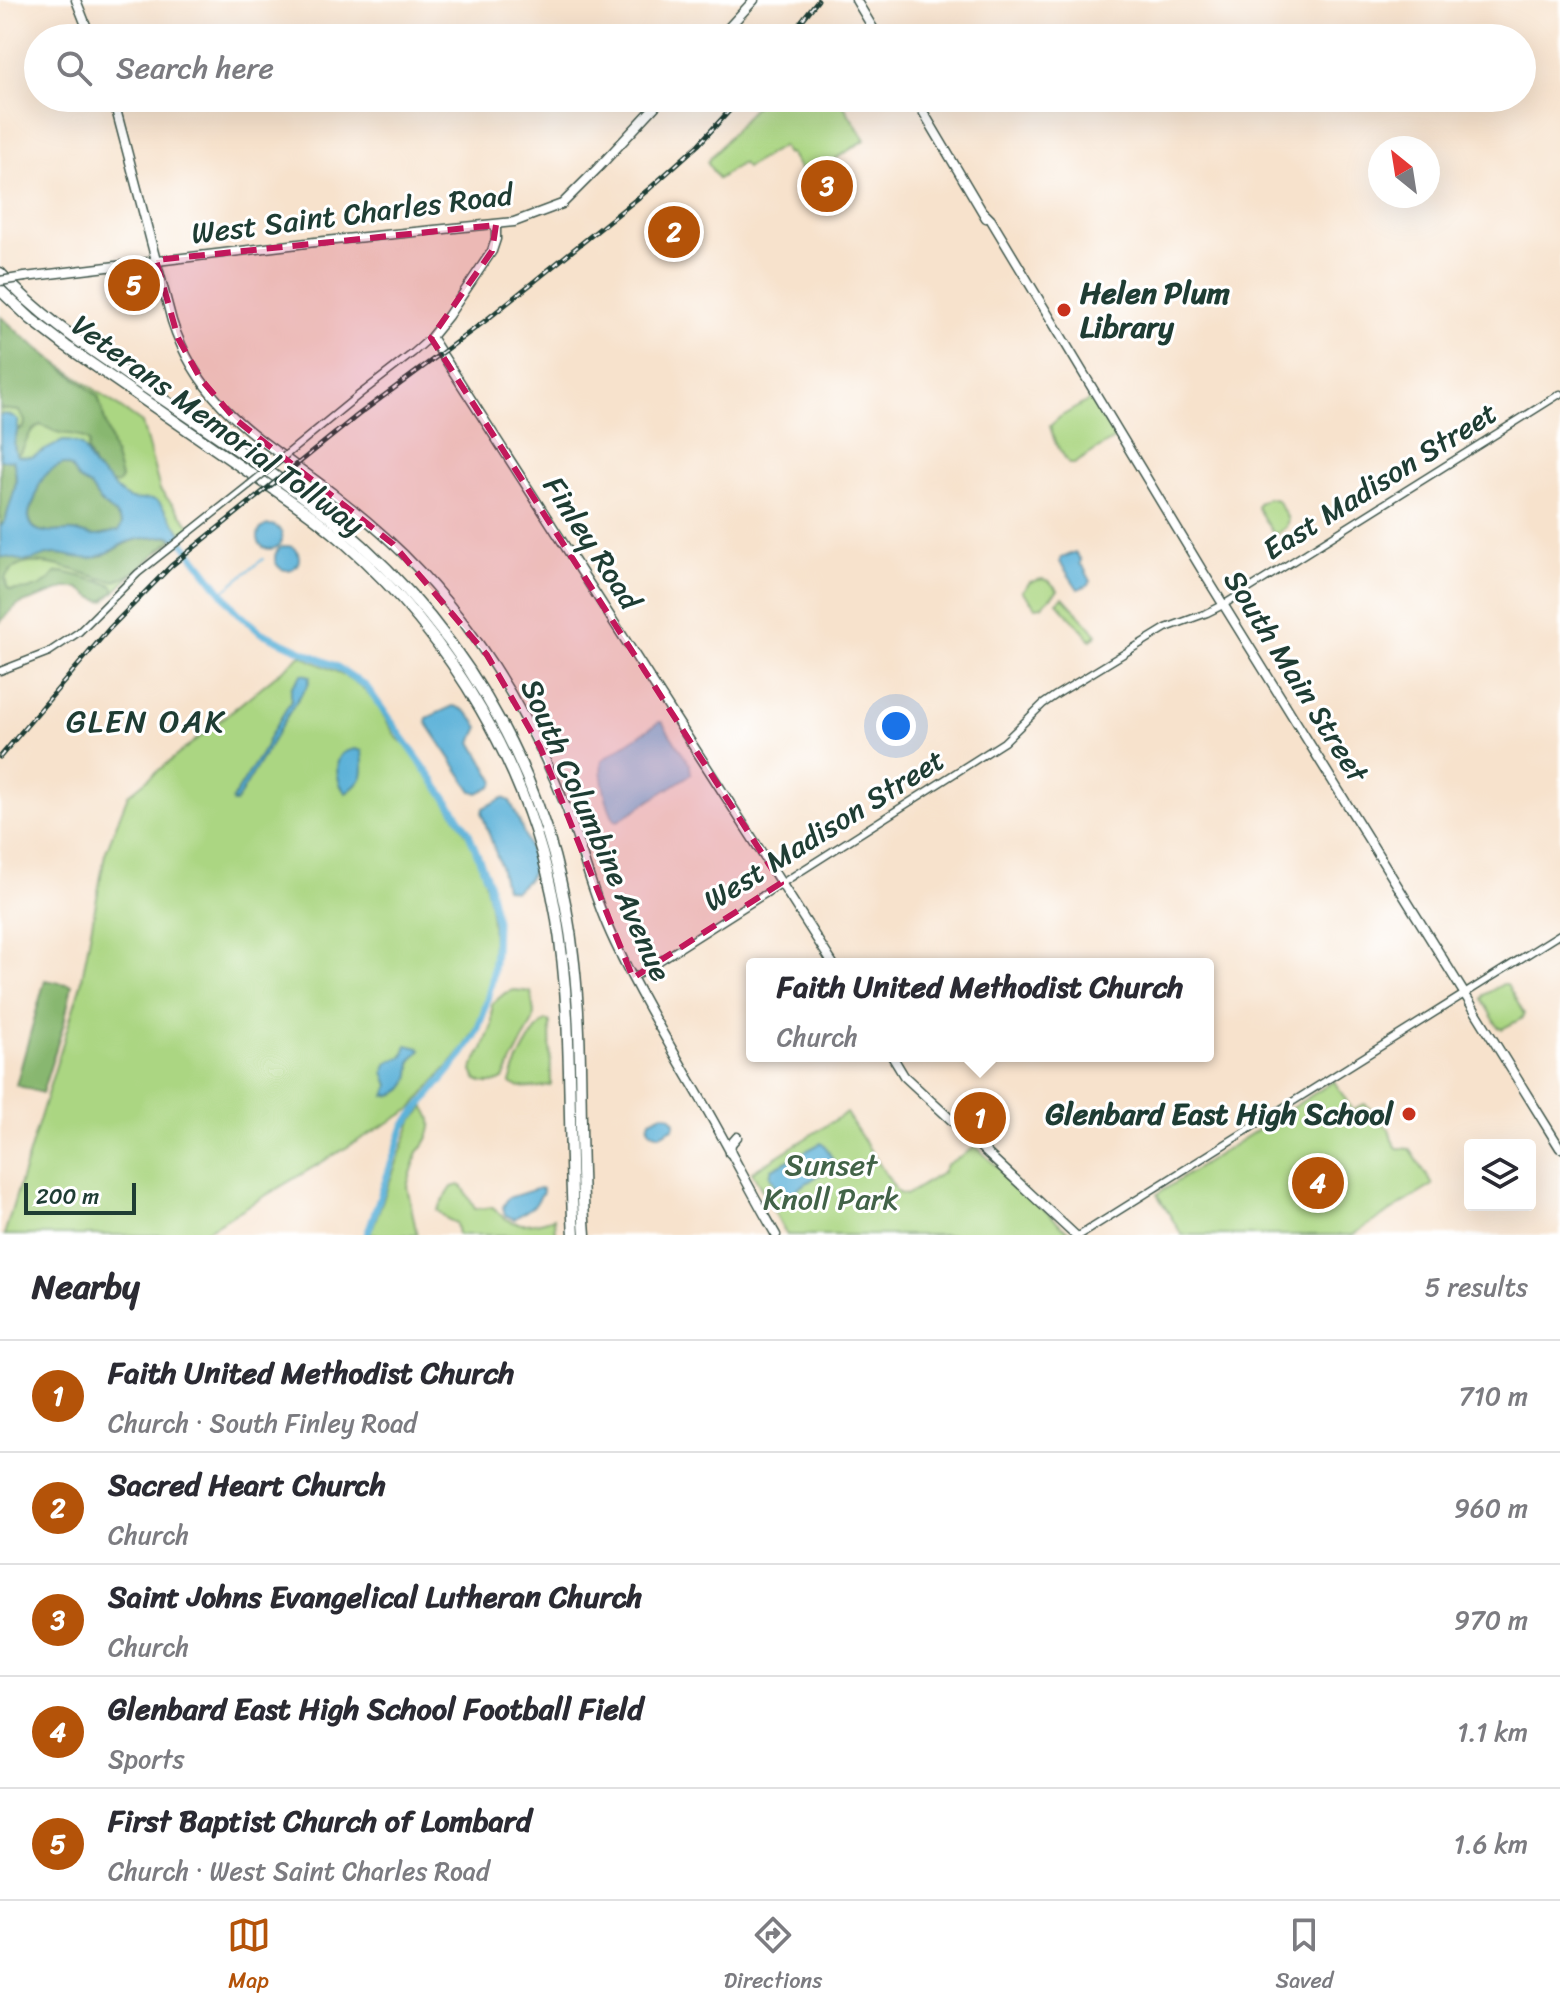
<!DOCTYPE html>
<meta charset="utf-8">
<style>
body{margin:0;font-family:Sriracha,sans-serif;background:#f7f7f7;color:#2b2b33}
.controls{position:absolute;right:24px;bottom:24px;display:grid;overflow:hidden;border-radius:8px;box-shadow:0 8px 32px #0002}
.controls button{width:72px;height:72px;display:grid;place-items:center;padding:0;border:0;border-bottom:2px solid #e1e1e2;background:#fff;color:#2b2b33;font:40px sans-serif}
.compass{position:absolute;left:1368px;top:136px;width:72px;height:72px;border-radius:50%;background:#fff;box-shadow:0 8px 32px #0002;rotate:330deg}
.scale{position:absolute;left:24px;bottom:20px;width:112px;box-sizing:border-box;padding-left:8px;border:4px solid #1f3d34;border-top:0;font-size:22px;line-height:28px;white-space:nowrap;color:#1f3d34;-webkit-text-stroke:6px #fff;paint-order:stroke}
.you{position:absolute;left:896px;top:726px;width:28px;height:28px;margin:-20px;border:6px solid #fff;border-radius:50%;background:#1a73e8;box-shadow:0 0 0 12px #1a73e833}
.badge{display:grid;place-items:center;width:52px;height:52px;border-radius:50%;background:#b45309;color:#fff;font-size:26px;font-weight:700}
.pin{position:absolute;translate:-50% -50%;border:4px solid #fff;box-shadow:0 2px 8px #0006}
.popup{position:absolute;left:746px;top:958px;width:468px;height:104px;box-sizing:border-box;display:grid;place-content:center;border-radius:8px;background:#fff;filter:drop-shadow(0 2px 6px #0005);font-size:26px;white-space:nowrap;color:#7c7c81}
.popup b{font-size:30px;color:#2b2b33}
.popup::after{content:'';position:absolute;left:50%;top:100%;margin-left:-16px;border:16px solid transparent;border-top-color:#fff}
.list{margin:0;padding:0;list-style:none}
h2{display:flex;justify-content:space-between;align-items:center;height:104px;margin:0;padding:0 32px;font-size:34px}
h2 small{font-size:26px;font-weight:400;color:#7c7c81}
.list li{display:grid;grid-template-columns:52px 1fr auto;gap:24px;align-items:center;box-sizing:border-box;height:112px;padding:0 32px;border-top:2px solid #e1e1e2}
.list b{display:block;font-size:30px;white-space:nowrap}
.list p{margin:0;font-size:26px;white-space:nowrap;color:#7c7c81}
.list em{font-size:26px;font-style:normal;color:#7c7c81}
.icon{flex:none;width:44px;height:44px;fill:none;stroke:currentColor;stroke-width:2;stroke-linecap:round;stroke-linejoin:round}
.map{position:relative;flex:none;width:1560px;height:1235px;overflow:hidden}
.search{position:absolute;background:#fff;box-shadow:0 8px 32px #0002;left:24px;right:24px;top:24px;height:88px;display:flex;align-items:center;gap:20px;box-sizing:border-box;padding:0 28px;border-radius:44px;color:#7c7c81;font-size:30px}
.sheet{height:664px;background:#fff}
nav{display:flex;justify-content:space-around;align-items:center;box-sizing:border-box;height:112px;border-top:2px solid #e1e1e2;background:#fff;font-size:22px;color:#7c7c81}
nav a{display:grid;justify-items:center;gap:4px}
nav .on{color:#b45309}
.map>svg:first-child{display:block}
.green{fill:#abd682;stroke:#658a5b;stroke-width:2}
.forest{fill:#88b770;stroke:#547a52;stroke-width:2}
.water{fill:#5db2d9;stroke:#3e7886;stroke-width:2;fill-rule:evenodd}
.lines{fill:none;stroke-linecap:round;stroke-linejoin:round}
.stream{stroke:#5db2d9;stroke-width:2}
.river{stroke:#5db2d9;stroke-width:7}
.minor-casing{stroke:#3f564b;stroke-width:9}
.major-casing{stroke:#3f564b;stroke-width:11}
.highway-casing{stroke:#3f564b;stroke-width:13}
.minor{stroke:#fff;stroke-width:6}
.major{stroke:#fff;stroke-width:8}
.highway{stroke:#fff;stroke-width:10}
.rail-casing{stroke:#1f3d34;stroke-width:5}
.rail{stroke:#fff;stroke-width:2;stroke-dasharray:6;stroke-linecap:butt}
.minor-bridge-casing{stroke:#3f564b;stroke-width:9;stroke-linecap:butt}
.major-bridge-casing{stroke:#3f564b;stroke-width:11;stroke-linecap:butt}
.minor-bridge{stroke:#fff;stroke-width:6}
.major-bridge{stroke:#fff;stroke-width:8}
.marked{fill:#c2185b;fill-opacity:0.2;stroke:#c2185b;stroke-width:6;stroke-dasharray:16 10;stroke-linejoin:round}
.poi-dot{fill:#c8321e;stroke:#fff;stroke-width:3}
.labels{text-anchor:middle;dominant-baseline:central;stroke-width:6;stroke-linejoin:round;paint-order:stroke}
.street-label{font-size:30px;fill:#1f3d34;stroke:#fff}
.poi-label{font-size:30px;font-weight:bold;fill:#1f3d34;stroke:#fff;text-anchor:start}
.park-label{font-size:30px;fill:#426348;stroke:#fff}
.neighbourhood-label{font-size:32px;letter-spacing:2px;fill:#1f3d34;stroke:#fff}
</style>
<div class="map">
<svg width="1560" height="1235" viewBox="0 0 1560 1235">
<rect width="100%" height="100%" fill="#fff"/>
<filter id="ink" filterUnits="userSpaceOnUse"><feTurbulence type="fractalNoise" baseFrequency=".0125" numOctaves="2"/><feDisplacementMap in="SourceGraphic" scale="16" xChannelSelector="R" yChannelSelector="G"/><feConvolveMatrix kernelMatrix="1 2 1 2 8 2 1 2 1" color-interpolation-filters="sRGB"/></filter>
<filter id="wash" filterUnits="userSpaceOnUse"><feTurbulence type="fractalNoise" baseFrequency=".006" numOctaves="4" result="noise"/><feDisplacementMap in="SourceGraphic" scale="32" xChannelSelector="R" yChannelSelector="G"/><feGaussianBlur stdDeviation="1.8" result="paint"/><feColorMatrix in="noise" values="0 0 0 0 0 0 0 0 0 0 0 0 0 0 0 0 0 1.4 0 .05"/><feComposite in="paint" operator="in"/></filter>
<g filter="url(#wash)">
<rect width="100%" height="100%" fill="#f7e2cc"/>
<g class="green">
<polygon points="762,98 839,98 865,140 805,178 790,153 787,154 782,146 746,168 742,163 718,179 707,162"/>
<polygon points="0,316 16,332 45,354 142,423 160,490 191,526 143,564 105,601 70,575 0,609"/>
<polygon points="1091,399 1115,438 1074,464 1069,464 1055,442 1050,426 1060,417"/>
<polygon points="1268,498 1277,500 1288,519 1286,527 1277,534 1272,532 1257,507 1258,503"/>
<polygon points="1042,579 1049,581 1058,590 1042,606 1036,607 1022,591 1030,582"/>
<polygon points="1063,597 1097,634 1091,640 1057,602"/>
<path d="M301,655C321,667 342,671 360,686C375,698 385,719 395,735C398,740 404,743 408,747C421,763 434,785 446,802C456,817 467,833 474,849C497,903 500,973 476,1027C461,1059 432,1080 413,1108L199,1235H4L81,984L105,854L128,795Z"/>
<polygon points="1503,984 1507,984 1524,1014 1521,1019 1502,1029 1498,1027 1482,999 1484,995"/>
<path d="M514,990L531,992L534,1013L533,1021L503,1079C494,1084 485,1085 476,1080L472,1071L473,1066L483,1049L492,1025V1004L505,993Z"/>
<path d="M545,1021H549L550,1023L551,1085C539,1088 520,1090 510,1083C514,1066 531,1032 545,1021Z"/>
<path d="M1334,1081L1353,1111L1364,1104C1376,1109 1378,1122 1389,1129L1392,1140L1397,1148L1410,1149L1433,1185L1352,1235H1182L1157,1194Z"/>
<path d="M425,1107C427,1111 430,1115 431,1120C433,1131 425,1145 418,1152L407,1186L417,1235H370L412,1121Z"/>
<polygon points="846,1113 898,1193 906,1195 942,1173 946,1165 976,1147 1072,1235 787,1235 752,1172"/>
<path d="M459,1185L463,1187L475,1209L493,1207C510,1229 530,1226 554,1218L555,1235H458L456,1223L447,1219L437,1210L452,1187Z"/>
</g>
<g class="forest">
<path d="M0,319L5,320L20,334L98,396L121,478L118,483L112,484L95,468L87,451L89,442C73,430 69,437 54,431C49,429 45,426 40,425C37,427 34,429 31,432C25,440 26,450 16,455L14,442L18,430L24,427L25,421L19,411L0,409Z"/>
<path d="M0,460H13C18,481 15,489 9,508C6,517 7,520 0,527Z"/>
<path d="M63,464L71,467L79,480L90,486L99,500L116,515L122,525L119,531C111,532 103,536 94,536C88,536 82,532 75,531C61,529 35,539 30,520C27,511 34,505 36,496C41,477 44,472 63,464Z"/>
<path d="M171,536L173,539C156,552 139,574 118,580C110,582 100,578 93,576C68,569 22,549 5,578L7,587L10,590C29,590 43,590 55,573L63,572L110,584L114,587V592L102,601L94,598L79,588H65L17,605L0,622V557L7,556L28,561L44,555L55,554L100,557L127,543L139,539Z"/>
<polygon points="45,980 72,985 64,1023 42,1093 16,1085"/>
</g>
<g class="water">
<path d="M4,414L11,416L18,420C20,435 9,442 17,456L32,457L63,441C89,441 83,454 94,467C98,472 104,476 109,480C109,481 116,490 117,490C135,508 147,494 158,502C163,506 177,527 181,533L173,539L171,536C157,537 141,537 127,542C115,547 106,556 93,558C80,560 68,554 55,554C44,554 35,561 25,561C16,560 9,556 0,557V527C7,520 6,517 9,508C15,489 19,481 13,460H0V416ZM63,464L71,467L79,480L90,486L99,500L116,515L122,525L119,531C111,532 103,536 95,536C87,536 79,531 71,531C57,530 32,539 29,518C27,510 35,502 36,495C40,478 47,471 63,464Z"/>
<circle cx="270" cy="537" r="12"/>
<circle cx="287" cy="558" r="12"/>
<polygon points="1075,552 1081,560 1080,564 1084,568 1091,581 1086,586 1078,589 1060,562 1061,558"/>
<polygon points="302,674 310,676 308,685 295,703 236,802 233,802 232,800 265,747 270,736 291,701 291,688"/>
<path d="M453,706C465,708 472,717 479,727L472,742L495,782L492,786L478,793L472,791L426,722L427,718Z"/>
<path d="M659,722H662L664,725L690,765L691,774L618,821L615,820C607,808 599,774 602,760Z"/>
<path d="M355,749L362,751C364,774 366,779 346,793C338,785 333,764 342,754C345,751 351,750 355,749Z"/>
<path d="M503,798L510,801C516,813 534,855 533,867C533,877 522,885 514,891L505,888L500,865L482,814L483,808Z"/>
<path d="M407,1045L419,1048L421,1050L411,1061C411,1079 408,1094 385,1096L389,1085L384,1073C388,1058 390,1062 403,1057Z"/>
<polygon points="663,1114 670,1116 675,1122 673,1128 660,1135 651,1132 648,1127 650,1120"/>
<polygon points="821,1143 825,1146 834,1162 833,1166 786,1196 780,1195 770,1176 772,1169"/>
<polygon points="539,1188 543,1189 543,1192 535,1205 514,1219 505,1215 503,1207 508,1198"/>
</g>
<g class="lines">
<polyline class="stream" points="221,593 263,559"/>
<polyline class="river" points="178,536 236,611 260,632 337,667 366,686 453,808 468,831 488,881 496,921 495,952 492,980 484,1012 475,1036 459,1059 404,1126 367,1235"/>
</g>
</g>
<g filter="url(#ink)">
<g class="lines">
<defs>
<g id="minor">
<polyline points="287,454 360,394 413,353 431,337"/>
<polyline points="0,671 49,652 79,632 138,573 249,485"/>
<polyline points="633,978 1004,742 1043,704 1056,695 1166,628 1207,613 1223,605 1560,394"/>
<polyline points="1080,1235 1560,934"/>
</g>
<g id="major">
<polyline points="76,0 91,38"/>
<polyline points="856,0 879,38"/>
<polyline points="719,38 754,0"/>
<path d="M113,98L172,321C201,411 266,441 334,494C365,518 394,543 420,571C484,639 531,720 566,807C583,852 594,900 615,943C642,1000 675,1054 706,1108C730,1150 752,1193 776,1235"/>
<polyline points="915,98 986,218"/>
<polyline points="984,213 991,220 1205,575 1560,1148"/>
<polyline points="496,225 496,239 492,251 448,316 431,337 833,964"/>
<polyline points="25,277 315,242 514,222 562,204 598,168 663,98"/>
<polyline points="892,1056 904,1076 1075,1235"/>
<polyline points="730,1153 731,1144 737,1137"/>
</g>
<g id="highway">
<path d="M0,273C36,312 79,342 123,372C181,412 240,450 297,492C453,605 554,770 574,963C584,1053 578,1144 585,1235"/>
<path d="M0,290L31,319L66,346C121,384 176,422 231,460C269,486 309,511 344,542C452,637 531,771 556,914C574,1019 567,1129 574,1235"/>
</g>
</defs>
<use href="#minor" class="minor-casing"/>
<use href="#major" class="major-casing"/>
<use href="#highway" class="highway-casing"/>
<use href="#minor" class="minor"/>
<use href="#major" class="major"/>
<use href="#highway" class="highway"/>
<defs>
<g id="rail">
<polyline points="788,38 818,0"/>
<polyline points="0,757 109,629 171,566 358,415 485,321 649,189 698,145 741,98"/>
</g>
</defs>
<use href="#rail" class="rail-casing"/>
<use href="#rail" class="rail"/>
<defs>
<polyline id="minor-bridge" points="249,485 287,454"/>
<polyline id="major-bridge" points="0,281 25,277"/>
</defs>
<use href="#minor-bridge" class="minor-bridge-casing"/>
<use href="#major-bridge" class="major-bridge-casing"/>
<use href="#minor-bridge" class="minor-bridge"/>
<use href="#major-bridge" class="major-bridge"/>
</g>
</g>
<path class="marked" d="M496,225L492,251L431,338L781,883L633,978L540,747L487,655L393,544L235,419L200,378L178,338L156,260Z"/>
<g class="poi-dot">
<circle cx="1064" cy="310" r="8"/>
<circle cx="1409" cy="1114" r="8"/>
</g>
<g class="labels">
<g class="street-label">
<text transform="translate(352 214) rotate(-7)">West Saint Charles Road</text>
<text transform="translate(218 425) rotate(36)">Veterans Memorial Tollway</text>
<text transform="translate(1380 481) rotate(-32)">East Madison Street</text>
<text transform="translate(592 543) rotate(57)">Finley Road</text>
<text transform="translate(1296 676) rotate(58)">South Main Street</text>
<text transform="translate(596 830) rotate(66)">South Columbine Avenue</text>
<text transform="translate(824 830) rotate(-32)">West Madison Street</text>
</g>
<g class="poi-label">
<text x="1080" y="293">Helen Plum<tspan x="1080" dy="34">Library</tspan></text>
<text x="1393" y="1114" text-anchor="end">Glenbard East High School</text>
</g>
<g class="park-label">
<text x="831" y="1165">Sunset<tspan x="831" dy="34">Knoll Park</tspan></text>
</g>
<g class="neighbourhood-label">
<text x="146" y="721">GLEN OAK</text>
</g>
</g>
</svg>
<div class="controls">
<button><svg class="icon" aria-label="layers" viewBox="0 0 24 24"><path d="M12 4l9 5-9 5-9-5zM3 14l9 5 9-5"/></svg></button>
</div>
<svg class="compass" viewBox="-18 -18 36 36"><path d="M0-13l5 13h-10z" fill="#e53935"/><path d="M0 13l5-13h-10z" fill="#7c7c81"/></svg>
<div class="scale">200 m</div>
<div class="you"></div>
<div class="pin badge" style="left:980px;top:1118px">1</div>
<div class="popup"><b>Faith United Methodist Church</b>Church</div>
<div class="pin badge" style="left:674px;top:232px">2</div>
<div class="pin badge" style="left:827px;top:186px">3</div>
<div class="pin badge" style="left:1318px;top:1183px">4</div>
<div class="pin badge" style="left:134px;top:285px">5</div>
<div class="search"><svg class="icon" aria-label="search" viewBox="0 0 24 24"><circle cx="10" cy="10" r="6"/><path d="M15 15l6 6"/></svg>Search here</div>
</div>
<section class="sheet">
<h2>Nearby<small>5 results</small></h2>
<ul class="list">
<li><span class="badge">1</span><div><b>Faith United Methodist Church</b><p>Church · South Finley Road</p></div><em>710 m</em></li>
<li><span class="badge">2</span><div><b>Sacred Heart Church</b><p>Church</p></div><em>960 m</em></li>
<li><span class="badge">3</span><div><b>Saint Johns Evangelical Lutheran Church</b><p>Church</p></div><em>970 m</em></li>
<li><span class="badge">4</span><div><b>Glenbard East High School Football Field</b><p>Sports</p></div><em>1.1 km</em></li>
<li><span class="badge">5</span><div><b>First Baptist Church of Lombard</b><p>Church · West Saint Charles Road</p></div><em>1.6 km</em></li>
</ul>
</section>
<nav>
<a class="on"><svg class="icon" aria-label="map" viewBox="0 0 24 24"><path d="M3 6l6-2 6 2 6-2v14l-6 2-6-2-6 2zM9 4v14M15 6v14"/></svg>Map</a>
<a><svg class="icon" aria-label="directions" viewBox="0 0 24 24"><path d="M12 3l9 9-9 9-9-9zM9 14v-3h6M13 9l2 2-2 2"/></svg>Directions</a>
<a><svg class="icon" aria-label="saved" viewBox="0 0 24 24"><path d="M7 4h10v16l-5-4-5 4z"/></svg>Saved</a>
</nav>
